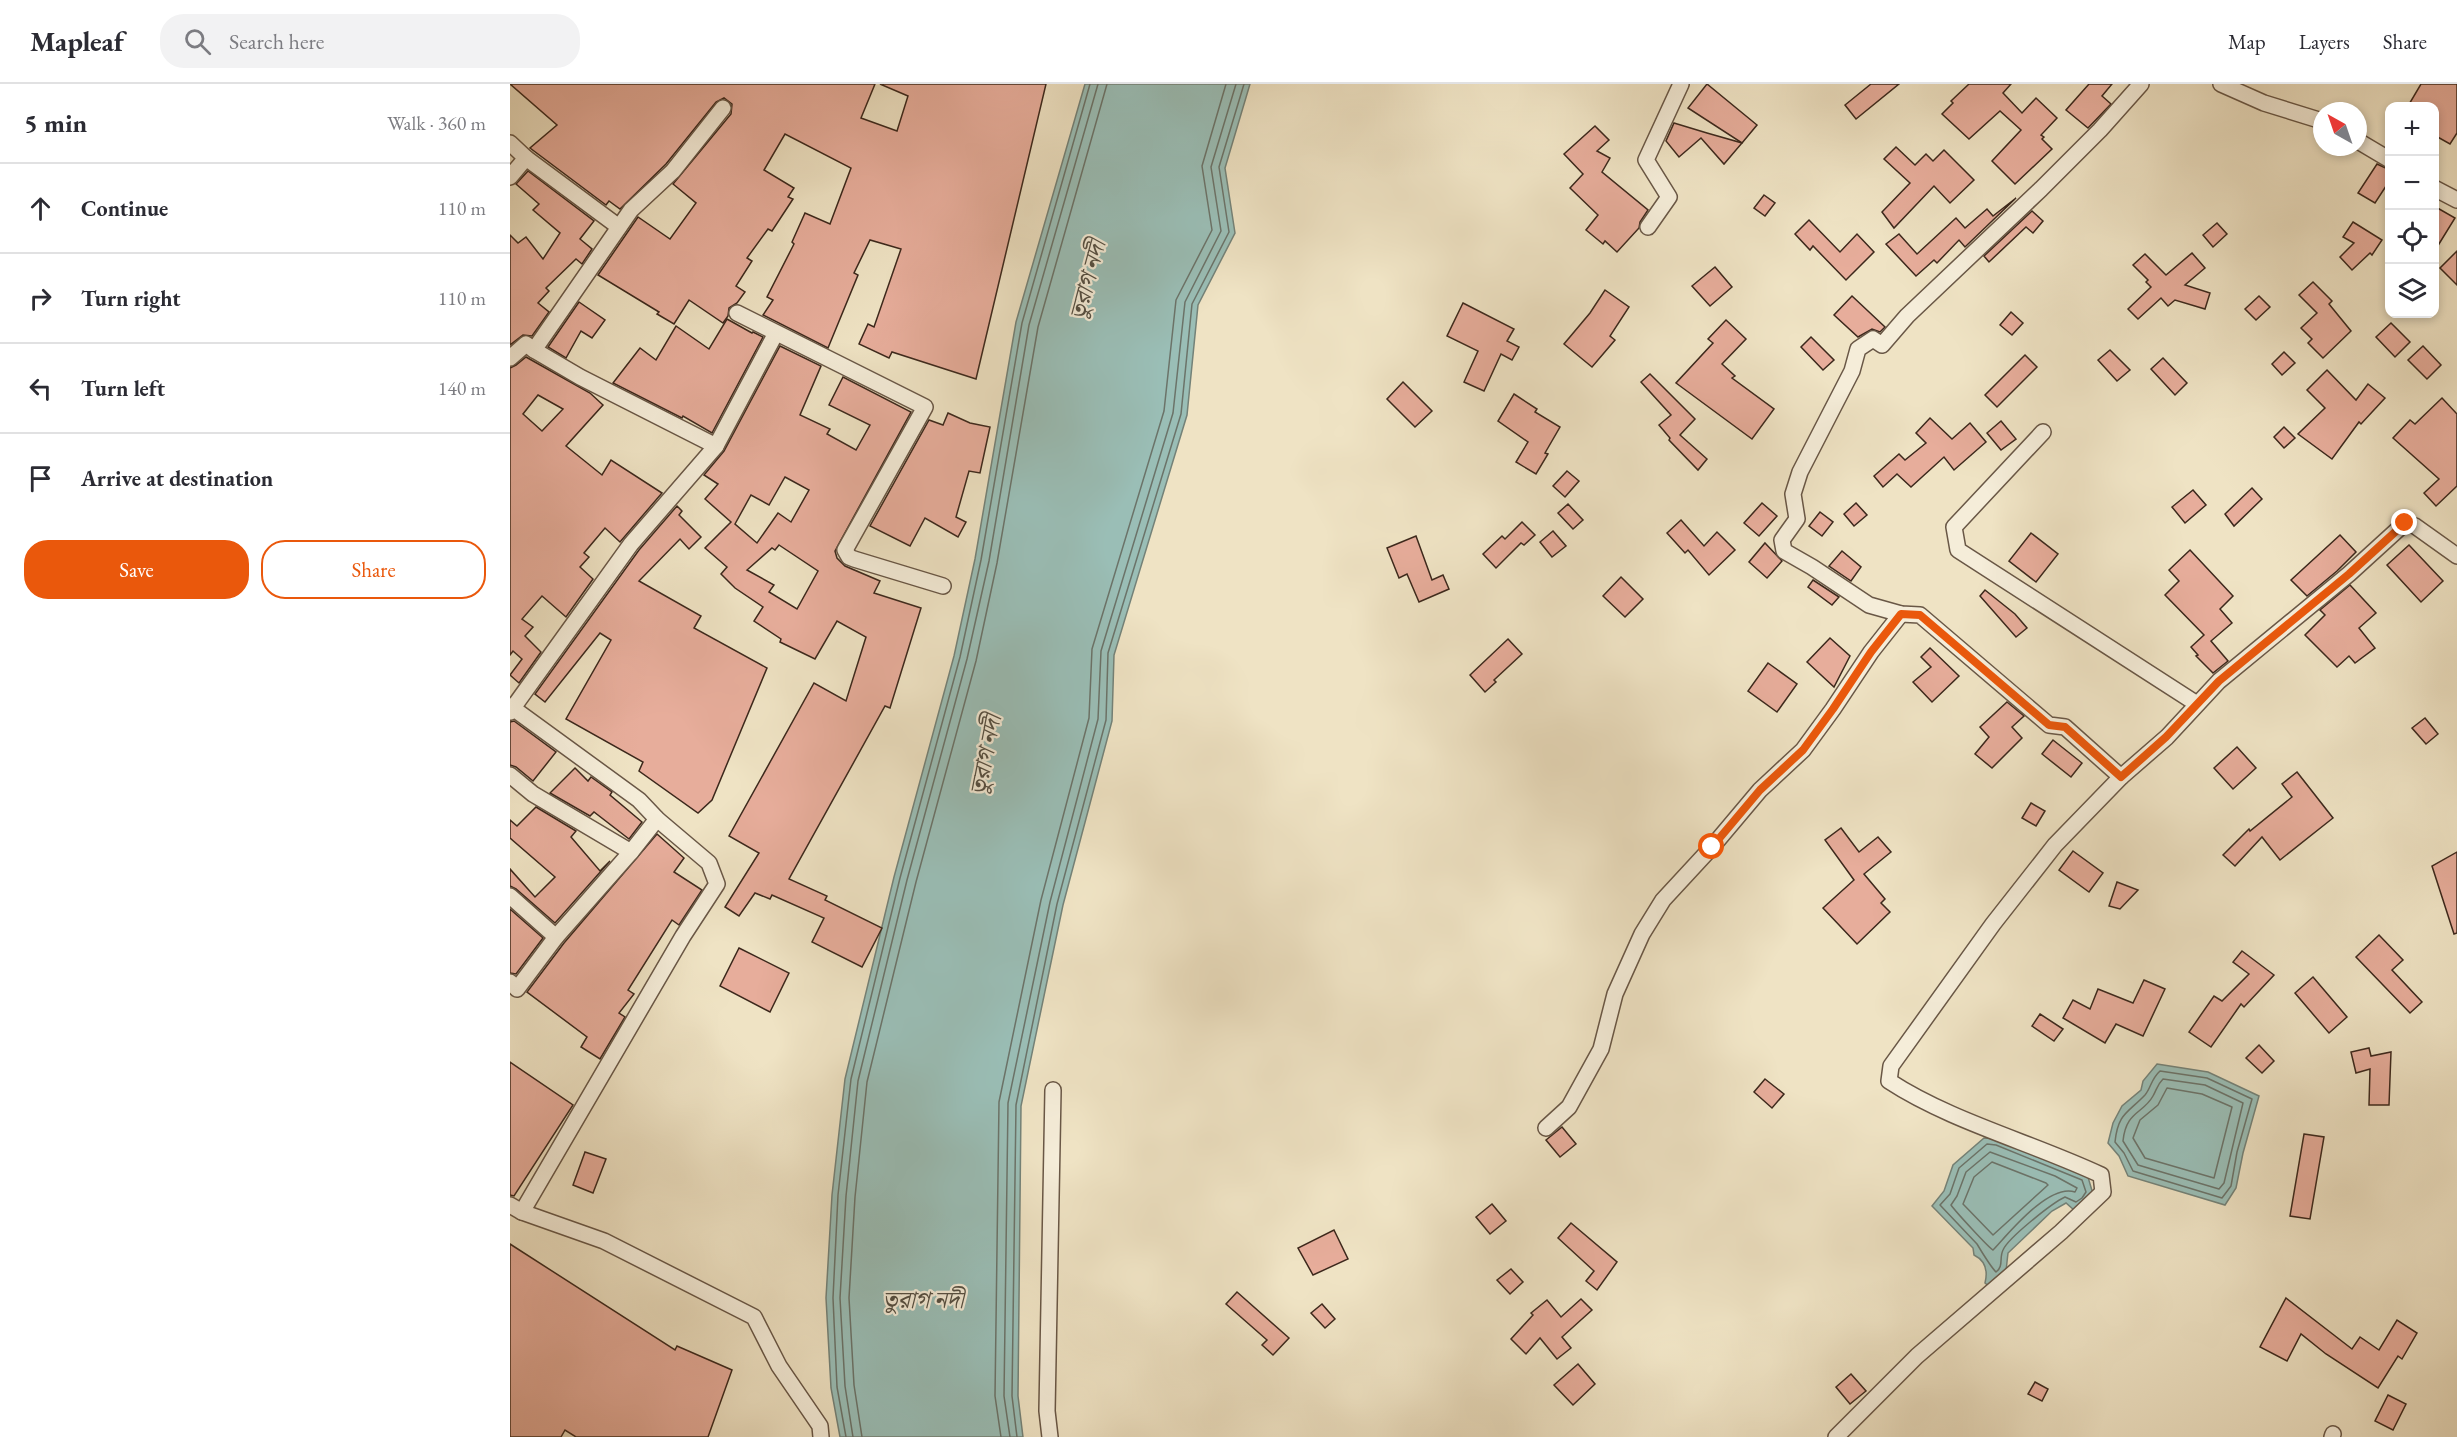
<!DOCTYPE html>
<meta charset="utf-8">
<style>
body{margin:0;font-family:"EB Garamond","Noto Serif Bengali",serif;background:#f2f2f3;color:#2b2b33}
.controls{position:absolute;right:18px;top:18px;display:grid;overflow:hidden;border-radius:12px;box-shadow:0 3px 9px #0003}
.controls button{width:54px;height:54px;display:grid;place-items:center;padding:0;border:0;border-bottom:2px solid #e1e1e2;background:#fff;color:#2b2b33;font:30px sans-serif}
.compass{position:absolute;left:1803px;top:18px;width:54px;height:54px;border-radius:50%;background:#fff;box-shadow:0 3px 9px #0003;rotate:320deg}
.stop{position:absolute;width:18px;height:18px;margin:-14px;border:4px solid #ea580c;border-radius:50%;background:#fff}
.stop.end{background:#ea580c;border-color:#fff;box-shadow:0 2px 6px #0008}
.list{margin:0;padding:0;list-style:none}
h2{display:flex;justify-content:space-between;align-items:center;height:78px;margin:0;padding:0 24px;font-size:26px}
h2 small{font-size:20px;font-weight:400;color:#7c7c81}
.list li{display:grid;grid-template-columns:39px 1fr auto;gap:18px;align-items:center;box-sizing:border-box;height:90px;padding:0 24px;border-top:2px solid #e1e1e2}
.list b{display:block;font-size:22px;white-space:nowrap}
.list em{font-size:20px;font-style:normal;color:#7c7c81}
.actions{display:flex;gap:12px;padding:18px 24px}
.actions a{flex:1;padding:14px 0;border:2px solid #ea580c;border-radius:24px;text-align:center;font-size:21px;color:#ea580c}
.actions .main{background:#ea580c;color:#fff}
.icon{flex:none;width:33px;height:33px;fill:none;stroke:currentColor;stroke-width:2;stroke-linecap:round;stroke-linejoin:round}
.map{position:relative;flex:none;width:1947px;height:1353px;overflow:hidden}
header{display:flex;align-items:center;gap:36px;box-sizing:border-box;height:84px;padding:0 30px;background:#fff;border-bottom:2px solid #e1e1e2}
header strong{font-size:28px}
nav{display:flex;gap:33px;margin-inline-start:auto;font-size:21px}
.search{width:420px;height:54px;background:#f2f2f3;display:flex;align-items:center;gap:15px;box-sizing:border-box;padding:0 21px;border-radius:24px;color:#7c7c81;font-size:22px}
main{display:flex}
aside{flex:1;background:#fff}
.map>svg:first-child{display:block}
.water{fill:#9abeb6;stroke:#748278;stroke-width:1.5}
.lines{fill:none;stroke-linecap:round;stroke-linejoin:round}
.shore{stroke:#6b7369;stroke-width:1.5}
.building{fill:#e7ad9b;stroke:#3c281c;stroke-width:1.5;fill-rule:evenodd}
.minor-casing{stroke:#695746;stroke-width:18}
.minor{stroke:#f5edd9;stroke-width:15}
.route{stroke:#ea580c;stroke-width:8}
.labels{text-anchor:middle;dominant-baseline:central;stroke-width:4.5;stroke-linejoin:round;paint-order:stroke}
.water-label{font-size:24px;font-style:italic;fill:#544e42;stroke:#f5edd9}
</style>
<header>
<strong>Mapleaf</strong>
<div class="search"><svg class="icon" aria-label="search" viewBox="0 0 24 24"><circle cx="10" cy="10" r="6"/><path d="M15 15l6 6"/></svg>Search here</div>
<nav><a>Map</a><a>Layers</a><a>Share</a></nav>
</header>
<main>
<aside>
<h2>5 min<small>Walk · 360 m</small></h2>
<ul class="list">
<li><svg class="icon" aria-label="ahead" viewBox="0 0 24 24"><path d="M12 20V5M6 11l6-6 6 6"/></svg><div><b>Continue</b></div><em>110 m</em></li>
<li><svg class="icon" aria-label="right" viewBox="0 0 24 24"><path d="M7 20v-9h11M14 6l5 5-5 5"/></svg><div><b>Turn right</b></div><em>110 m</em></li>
<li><svg class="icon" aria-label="left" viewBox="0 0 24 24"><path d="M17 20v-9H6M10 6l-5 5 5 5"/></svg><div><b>Turn left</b></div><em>140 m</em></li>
<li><svg class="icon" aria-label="arrive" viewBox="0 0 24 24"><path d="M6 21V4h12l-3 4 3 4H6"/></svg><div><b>Arrive at destination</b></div></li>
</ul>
<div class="actions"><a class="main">Save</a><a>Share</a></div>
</aside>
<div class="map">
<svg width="1947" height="1353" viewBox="0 0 1947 1353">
<rect width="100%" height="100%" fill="#efe3c4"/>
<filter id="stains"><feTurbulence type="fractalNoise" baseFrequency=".00333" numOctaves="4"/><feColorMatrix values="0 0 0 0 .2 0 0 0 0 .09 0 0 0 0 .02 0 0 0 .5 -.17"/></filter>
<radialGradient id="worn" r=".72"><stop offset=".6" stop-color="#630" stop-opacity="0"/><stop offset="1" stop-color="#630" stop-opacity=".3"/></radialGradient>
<g class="water">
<polygon points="575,0 740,0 715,84 725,149 688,221 677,331 604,571 602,637 553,821 511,1022 508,1312 513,1353 330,1353 321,1304 316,1214 322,1111 335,995 384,793 444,572 465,475 506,238"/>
<polygon points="1647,980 1698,988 1749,1012 1733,1069 1726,1104 1715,1121 1618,1092 1609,1072 1598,1059 1603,1039 1612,1022 1631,1006 1633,997"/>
<path d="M1474,1054L1487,1055L1578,1093L1583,1110L1564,1126L1556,1119L1542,1127L1498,1169L1496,1187L1481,1204L1475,1199C1478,1187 1476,1177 1464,1171L1463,1164L1422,1122L1434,1107L1443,1081Z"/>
</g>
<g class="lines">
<g class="shore">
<path d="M1650,987L1697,994L1742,1015L1727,1068L1721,1102L1712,1114L1623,1087L1614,1069L1605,1058C1608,1029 1618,1029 1635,1011C1641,1004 1641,995 1650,987Z"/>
<path d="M1653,995L1695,1001L1733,1019L1714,1099L1709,1105L1628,1081L1613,1057C1616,1027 1633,1030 1643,1012C1647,1005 1647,1001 1653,995Z"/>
<polygon points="1657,1004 1692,1010 1722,1023 1704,1094 1635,1074 1623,1054 1630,1036 1648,1021"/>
<path d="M1477,1060L1486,1061L1572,1096L1576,1108L1572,1114L1566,1118L1555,1113C1542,1119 1498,1154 1493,1166C1489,1174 1494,1182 1486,1188C1482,1184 1470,1165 1467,1160L1430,1121L1440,1110L1449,1084Z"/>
<path d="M1480,1068L1545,1092L1567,1104L1565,1108C1539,1099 1499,1149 1483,1166C1479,1164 1445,1127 1441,1121L1447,1112L1456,1088Z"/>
<polygon points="1482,1078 1536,1099 1538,1101 1483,1151 1453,1120 1464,1093"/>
<polyline points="336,1353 327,1303 323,1214 328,1111 341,995 390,794 450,573 471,476 512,239 580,0"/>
<polyline points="343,1353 335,1302 330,1214 336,1112 348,997 397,796 457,575 479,477 519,241 588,0"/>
<polyline points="352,1353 344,1301 339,1214 345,1113 357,998 406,798 466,577 487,479 528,243 597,0"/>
<polyline points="491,1353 485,1312 489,1018 531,816 579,634 582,565 654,327 666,216 702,146 692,82 716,0"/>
<polyline points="500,1353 494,1312 498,1019 540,818 588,635 591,567 663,329 675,218 711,147 701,83 726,0"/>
<polyline points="507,1353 502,1312 506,1021 547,820 596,636 598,569 671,330 682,220 719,148 709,83 734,0"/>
</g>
</g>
<g class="building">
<polygon points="0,0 365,0 351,34 387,47 398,12 370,0 536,0 466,295 382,268 379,274 349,260 358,240 364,243 391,165 360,156 344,189 348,191 318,264 253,231 263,216 257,213 284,160 282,158 295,129 320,140 341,84 275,50 254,86 284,104 278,113 283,115 262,147 258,145 237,174 242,177 226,202 235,208 227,219 219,224 218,232 213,239 179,216 164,240 147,230 149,228 88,191 128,133 160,155 186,119 163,100 221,30 222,20 214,14 206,18 156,80 110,125 99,117 96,121 20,64 47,41"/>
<polygon points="1197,0 1247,41 1232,59 1178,24"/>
<polygon points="1361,0 1389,0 1346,35 1335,21"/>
<polygon points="1459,0 1501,0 1493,9 1512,29 1526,14 1547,34 1531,51 1534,53 1532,55 1542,65 1505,100 1482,77 1511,46 1490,27 1459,55 1432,30 1443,19 1441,17"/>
<polygon points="1579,0 1602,0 1592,12 1601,20 1578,44 1556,26"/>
<polygon points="1911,0 1947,0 1947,49 1940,60 1924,51 1924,22 1898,22"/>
<polygon points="1164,39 1197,49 1232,59 1214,80 1191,54 1169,73 1156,57"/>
<polygon points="1085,42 1099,56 1087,67 1100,74 1092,88 1138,126 1130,138 1129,144 1107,168 1095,157 1093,160 1076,146 1088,131 1060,104 1073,90 1054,70"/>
<polygon points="1386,63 1405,81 1416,70 1423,77 1434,66 1464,96 1440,119 1424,102 1384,144 1372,128 1400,99 1374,75"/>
<polygon points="1867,80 1880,86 1880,96 1865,119 1848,109"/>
<polygon points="18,87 84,137 70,155 82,165 72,180 66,175 36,204 39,207 28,219 39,228 22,252 13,251 0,261 0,151 8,159 16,153 33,175 50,149 23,126 29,120 6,100"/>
<polygon points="1254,111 1265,119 1255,132 1244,124"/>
<polygon points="1506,114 1455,163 1449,156 1427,179 1424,176 1406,192 1376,160 1389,150 1407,170 1446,134 1455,144 1477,125 1483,132"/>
<polygon points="1924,122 1945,134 1924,168"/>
<polygon points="1522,127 1533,137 1523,149 1516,143 1479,178 1474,172"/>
<polygon points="1299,136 1330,168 1347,150 1364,168 1336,196 1303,162 1300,166 1285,150"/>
<polygon points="1843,138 1872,156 1862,171 1860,169 1842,186 1830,173 1844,159 1833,153"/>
<polygon points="1707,139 1717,150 1703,163 1693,151"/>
<polygon points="1947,167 1947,201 1930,184"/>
<polygon points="1682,169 1695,184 1675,201 1700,209 1695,225 1665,216 1658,222 1651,214 1628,235 1618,225 1641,203 1636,198 1638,196 1623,181 1635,170 1656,191"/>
<polygon points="1205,183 1222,203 1200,222 1182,202"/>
<polygon points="1803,198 1822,217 1819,220 1841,247 1813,274 1798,259 1802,255 1791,244 1807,229 1789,211"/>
<polygon points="1095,206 1119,223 1100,252 1105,256 1082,283 1054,260 1080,229"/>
<polygon points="1342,212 1375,243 1370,248 1362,245 1348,253 1324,231"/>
<polygon points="1749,212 1760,223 1746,236 1735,225"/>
<polygon points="69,218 95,236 82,254 71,247 56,274 38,263"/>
<polygon points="953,219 1004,245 997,257 1009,263 1002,276 991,270 974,307 954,298 968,267 937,252"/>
<polygon points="1501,228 1513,239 1502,251 1490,241"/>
<polygon points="217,235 242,249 243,248 253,253 202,349 173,332 172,334 103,299 130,264 146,276 166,242 199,265"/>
<polygon points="1216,236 1236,255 1212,280 1225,292 1222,294 1264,325 1242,355 1166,299 1203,259 1198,255"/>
<polygon points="1881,239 1900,258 1885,273 1866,253"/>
<polygon points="1301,253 1324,276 1313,286 1291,263"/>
<path d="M270,262L311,282L290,331L320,345L317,350L346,366L360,341L319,321L333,293L401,328L325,467L327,474L335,482L370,497L364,509L411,524L380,624L375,622L279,795L317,812L315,816L372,844L352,883L302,858L314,834L262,811L260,815L245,809L229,832L215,823L249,769L219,752L304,599L336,617L356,553L327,537L305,575L270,558L271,555L244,537L253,523L225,504L211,490L217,483L195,464L221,438L195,415L208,400L194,391L214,367ZM275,393L299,406L281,438L268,429L247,459L225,440L241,411L259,421ZM269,461L308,487L287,525L259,508L264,501L237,486L262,464L265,466Z"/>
<polygon points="1913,262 1931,281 1917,295 1898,276"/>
<polygon points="1600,266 1620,286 1607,297 1588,276"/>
<polygon points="1774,268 1785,279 1772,291 1762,280"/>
<polygon points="1515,271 1527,283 1487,323 1475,311"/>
<path d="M16,273L80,309L93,321L56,362L92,391L101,376L152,409L110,458L95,444L74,469L79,473L70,483L83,495L56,533L32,512L12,535L23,543L15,552L31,568L9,599L0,591L12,575L3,567L0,571V284L6,281ZM28,311L53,325L32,347L13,330Z"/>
<polygon points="1653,274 1677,299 1665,311 1641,285"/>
<polygon points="1817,286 1846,316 1858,300 1875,314 1851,340 1849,338 1822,375 1788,350 1815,324 1797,306"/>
<polygon points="1140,290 1185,335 1170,351 1197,375 1188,386 1159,356 1160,354 1149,341 1161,331 1131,298"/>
<polygon points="893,298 922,327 905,343 877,315"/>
<polygon points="1004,310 1027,325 1025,328 1050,343 1035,369 1038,370 1026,390 1006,378 1018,358 988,337"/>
<polygon points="1932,314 1947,330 1947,402 1926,422 1914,409 1929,395 1883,354 1900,336 1905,340"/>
<polygon points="438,329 460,339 480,343 470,389 459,387 446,433 456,438 448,453 415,434 400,462 360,442 419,336 433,341"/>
<polygon points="1420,334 1442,355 1460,339 1476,358 1444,386 1434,373 1401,403 1387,390 1373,403 1364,392 1389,370 1395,376 1416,359 1406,349"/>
<polygon points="1491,337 1506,355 1491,366 1477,349"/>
<polygon points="1774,343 1785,354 1774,364 1764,353"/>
<polygon points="1057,387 1069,397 1055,413 1043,402"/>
<polygon points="1742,404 1752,415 1724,442 1715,430"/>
<polygon points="1683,406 1696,421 1675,439 1662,423"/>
<polygon points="1252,419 1267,432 1249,452 1234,439"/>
<polygon points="1346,419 1357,431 1344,442 1334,430"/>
<polygon points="1058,420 1073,436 1063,445 1048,429"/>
<polygon points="167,422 172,427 169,431 191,453 179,465 170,455 129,497 191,532 184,544 257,584 202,716 188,729 129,687 133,678 56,635 101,556 90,549 35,618 25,610 129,466"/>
<polygon points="1310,428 1323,438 1312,452 1299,442"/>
<polygon points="1171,436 1194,462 1207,448 1225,466 1199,491 1178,466 1175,469 1157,449"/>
<polygon points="1012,438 1025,451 1014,461 1011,459 986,484 973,470 992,452 995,455"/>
<polygon points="1043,447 1056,462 1042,473 1030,458"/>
<polygon points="1521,449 1548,470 1526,498 1499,477"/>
<polygon points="1830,451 1846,468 1827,487 1797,512 1781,496"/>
<polygon points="906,452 922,496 933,491 939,505 909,518 897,490 889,494 877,464"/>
<polygon points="1255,459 1272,477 1257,494 1239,478"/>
<polygon points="1899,461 1933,497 1911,518 1877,481"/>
<polygon points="1680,466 1723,512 1710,525 1722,539 1701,557 1718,577 1703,589 1686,572 1688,571 1681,563 1694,551 1655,511 1669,497 1659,486"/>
<polygon points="1332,467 1351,483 1341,497 1319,482"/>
<polygon points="1111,493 1133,515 1115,533 1093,512"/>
<polygon points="1303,496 1329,513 1322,521 1298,503"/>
<polygon points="1840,501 1866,529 1849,544 1865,564 1845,579 1839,572 1827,583 1795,551 1815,531 1810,526"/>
<polygon points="1475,506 1505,530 1517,544 1506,553 1470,512"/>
<polygon points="1320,554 1340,572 1324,603 1297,578"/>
<polygon points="998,555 1012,570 984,596 986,598 975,608 960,591"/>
<polygon points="1420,564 1449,592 1422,618 1403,598 1421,583 1411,573"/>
<polygon points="1258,579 1287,600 1267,628 1238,607"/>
<polygon points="1497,618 1514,632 1502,643 1512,654 1482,684 1465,670 1479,653 1470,643"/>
<polygon points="1915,634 1928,650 1916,660 1902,644"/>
<polygon points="4,637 46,668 23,697 6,683 0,681 0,638"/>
<polygon points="1543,656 1572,679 1561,693 1532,670"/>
<polygon points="1727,663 1746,684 1723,705 1704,684"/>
<polygon points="65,684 78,697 81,693 102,708 100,711 132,738 119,755 84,728 80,732 40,709"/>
<polygon points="1787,688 1823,734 1770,776 1752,753 1725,782 1713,771 1739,745 1740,747 1782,713 1772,700"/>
<polygon points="1521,719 1535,727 1526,742 1512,734"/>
<polygon points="26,723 66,747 61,753 90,787 100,777 45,839 6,805 0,802 0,785 25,813 45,793 0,754 0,736 7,742"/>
<polygon points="1331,744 1349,768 1368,753 1381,768 1354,790 1375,815 1371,819 1380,828 1347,860 1313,824 1344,796 1315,756"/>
<polygon points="147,750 174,774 164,788 192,806 169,841 162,836 118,906 124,910 109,929 115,933 90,975 71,963 77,953 17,908 54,859"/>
<polygon points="1563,767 1593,789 1579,808 1549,786"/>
<polygon points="1947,768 1947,849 1944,850 1922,782"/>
<polygon points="1607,798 1628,806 1610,825 1599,822"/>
<polygon points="0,825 33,854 6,890 0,889"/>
<polygon points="1869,851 1893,876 1882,886 1912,918 1900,929 1846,873"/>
<polygon points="229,864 279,889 260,928 210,902"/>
<polygon points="1732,867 1764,891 1734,923 1731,920 1701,963 1679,948 1704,912 1712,917 1739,890 1723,878"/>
<polygon points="1803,893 1837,933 1819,949 1785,909"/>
<polygon points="1634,896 1655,905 1633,952 1606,940 1595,959 1553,934 1563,916 1580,925 1588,905 1623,919"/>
<polygon points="1530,930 1553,945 1544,957 1522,942"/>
<polygon points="1749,961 1764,977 1752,989 1736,974"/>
<polygon points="1859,964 1861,972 1881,968 1879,1021 1859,1021 1860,985 1846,989 1841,968"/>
<polygon points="0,978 63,1021 4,1112 0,1111"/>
<polygon points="1255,995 1274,1010 1262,1024 1244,1008"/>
<polygon points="1052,1043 1066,1060 1050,1073 1036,1056"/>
<polygon points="1794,1050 1814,1053 1800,1135 1780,1132"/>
<polygon points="75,1068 96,1075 83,1109 63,1101"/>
<polygon points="982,1120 996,1137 980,1150 966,1133"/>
<polygon points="1061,1139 1107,1178 1087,1206 1076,1197 1084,1187 1048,1154"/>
<polygon points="824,1146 838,1175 803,1191 788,1164"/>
<polygon points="0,1160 165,1266 167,1262 222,1286 198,1353 66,1353 55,1346 51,1353 0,1353"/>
<polygon points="1001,1185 1013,1198 1000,1210 987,1196"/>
<polygon points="727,1208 779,1254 763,1271 752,1261 757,1256 716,1220"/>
<polygon points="1776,1214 1842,1265 1850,1253 1869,1266 1887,1236 1907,1249 1892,1275 1888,1272 1868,1304 1816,1270 1791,1250 1777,1277 1750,1263"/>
<polygon points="1071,1215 1082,1226 1052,1253 1061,1264 1047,1275 1030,1254 1016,1270 1001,1255 1023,1231 1021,1229 1037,1216 1051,1233"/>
<polygon points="812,1220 825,1235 815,1244 801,1229"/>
<polygon points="1068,1280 1085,1300 1063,1321 1044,1301"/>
<polygon points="1341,1290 1356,1307 1340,1320 1326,1303"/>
<polygon points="1525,1298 1538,1305 1532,1317 1518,1310"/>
<polygon points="1878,1311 1896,1320 1883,1346 1865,1337"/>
</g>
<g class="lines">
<defs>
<g id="minor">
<polyline points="1711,0 1754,19 1812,37"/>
<polyline points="1848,57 1880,76"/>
<polyline points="0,59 16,74 0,93"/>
<polyline points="16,74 109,143"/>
<polyline points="1924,104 1947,116"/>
<polyline points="1138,143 1159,113 1136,76 1171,0"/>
<polyline points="227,229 415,323 335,466 339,473 344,475 433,502"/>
<polyline points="0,274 16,260 24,266"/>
<polyline points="1533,348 1444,443 1448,466 1687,620"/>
<polyline points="206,362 70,293 24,266 121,126 163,87 213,24"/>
<polyline points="0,622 129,716 147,735 199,779 207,800 173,852 12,1128 0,1121"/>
<polyline points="0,628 121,460 206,362 266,249"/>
<polyline points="0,691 23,710 121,768 46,853 7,905 0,898"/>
<polyline points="1611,693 1555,643 1539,641 1410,531 1391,530 1359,521 1302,483 1274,467 1272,456 1287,435 1283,410 1290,388 1342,287 1348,265 1363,255 1372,261 1397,232 1531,105 1590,46 1631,0"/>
<polyline points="121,768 147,735"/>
<polyline points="0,812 46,853"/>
<polyline points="1036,1044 1059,1023 1091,965 1105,910 1132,850 1153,816 1202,763 1250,706 1293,666 1323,625 1361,568 1391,530"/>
<polyline points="12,1128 94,1157 244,1233 269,1282 310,1342 311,1353"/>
<polyline points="540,1353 537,1327 543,1006"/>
<path d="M1326,1353L1407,1272L1551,1148L1593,1108L1591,1091C1523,1059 1440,1037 1379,997L1381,982L1483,840L1545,761L1611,693L1657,653L1709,597L1839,490L1895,439L1905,442L1947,472"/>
<polyline points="1822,1353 1823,1350"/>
</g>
</defs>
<use href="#minor" class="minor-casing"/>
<use href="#minor" class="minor"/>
</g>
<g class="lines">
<polyline class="route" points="1202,763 1250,706 1293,666 1323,625 1361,568 1391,530 1410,531 1539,641 1555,643 1611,693 1656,653 1709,597 1839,490 1895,439"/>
</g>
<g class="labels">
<g class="water-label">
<text transform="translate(577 196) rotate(-75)">তুরাগ নদী</text>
<text transform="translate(475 671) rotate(-79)">তুরাগ নদী</text>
<text x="413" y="1215">তুরাগ নদী</text>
</g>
</g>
<rect width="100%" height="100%" filter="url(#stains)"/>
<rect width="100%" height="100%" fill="url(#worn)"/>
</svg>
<div class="controls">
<button>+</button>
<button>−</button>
<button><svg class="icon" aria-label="locate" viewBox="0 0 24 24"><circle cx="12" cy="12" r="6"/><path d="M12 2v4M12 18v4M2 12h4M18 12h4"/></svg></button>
<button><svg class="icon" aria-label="layers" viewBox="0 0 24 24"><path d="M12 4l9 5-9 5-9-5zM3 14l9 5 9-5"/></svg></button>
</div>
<svg class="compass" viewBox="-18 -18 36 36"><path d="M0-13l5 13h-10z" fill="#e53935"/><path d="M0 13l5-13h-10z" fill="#7c7c81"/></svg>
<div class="stop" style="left:1202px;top:763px"></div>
<div class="stop end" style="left:1895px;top:439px"></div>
</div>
</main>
